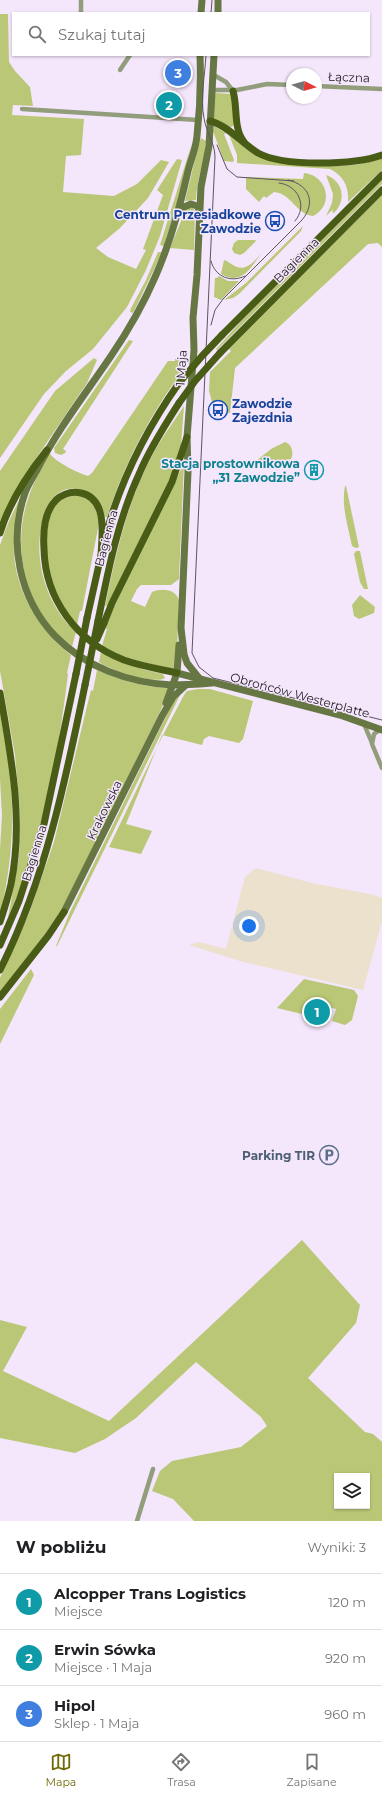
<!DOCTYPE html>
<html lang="pl">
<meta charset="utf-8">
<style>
body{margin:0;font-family:Montserrat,sans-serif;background:#f2f2f2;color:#202124}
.controls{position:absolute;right:12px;bottom:12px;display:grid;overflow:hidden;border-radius:0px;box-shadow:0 1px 3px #0004}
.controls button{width:36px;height:36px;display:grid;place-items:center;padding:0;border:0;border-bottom:1px solid #e0e0e0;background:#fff;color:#202124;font:20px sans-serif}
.compass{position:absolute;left:286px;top:68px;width:36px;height:36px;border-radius:50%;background:#fff;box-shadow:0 1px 3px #0004;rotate:96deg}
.you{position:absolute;left:249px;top:926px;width:14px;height:14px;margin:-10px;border:3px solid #fff;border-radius:50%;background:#1a73e8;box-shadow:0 0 0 6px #1a73e833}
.badge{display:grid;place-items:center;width:26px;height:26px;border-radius:50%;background:#6f6a06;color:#fff;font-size:13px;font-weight:700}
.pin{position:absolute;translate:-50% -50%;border:2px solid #fff;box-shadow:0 1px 4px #0006}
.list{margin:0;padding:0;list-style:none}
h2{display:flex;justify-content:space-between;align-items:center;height:52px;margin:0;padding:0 16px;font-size:17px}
h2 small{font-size:13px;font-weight:400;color:#757577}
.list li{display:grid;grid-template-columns:26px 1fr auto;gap:12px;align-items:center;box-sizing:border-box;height:56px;padding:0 16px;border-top:1px solid #e0e0e0}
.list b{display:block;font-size:15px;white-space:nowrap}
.list p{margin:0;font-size:13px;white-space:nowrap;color:#757577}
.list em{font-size:13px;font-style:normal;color:#757577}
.icon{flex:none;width:22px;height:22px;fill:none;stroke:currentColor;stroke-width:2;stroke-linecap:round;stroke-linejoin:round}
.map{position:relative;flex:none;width:382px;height:1521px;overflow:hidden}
.search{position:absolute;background:#fff;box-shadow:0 1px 3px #0004;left:12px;right:12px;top:12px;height:44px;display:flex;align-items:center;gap:10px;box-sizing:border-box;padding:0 14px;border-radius:0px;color:#757577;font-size:15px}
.sheet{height:220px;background:#fff}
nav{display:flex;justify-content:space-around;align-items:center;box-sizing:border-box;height:56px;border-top:1px solid #e0e0e0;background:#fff;font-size:11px;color:#757577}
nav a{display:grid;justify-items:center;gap:2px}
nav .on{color:#6f6a06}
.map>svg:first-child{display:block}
.commercial{fill:#ebe1cc}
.green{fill:#bac777;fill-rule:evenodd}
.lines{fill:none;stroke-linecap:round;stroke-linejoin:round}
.street{stroke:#919d7b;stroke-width:4.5}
.secondary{stroke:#667743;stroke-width:7}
.primary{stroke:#485c16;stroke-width:7}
.tram{stroke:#5c5560;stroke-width:1}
.primary-bridge{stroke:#485c16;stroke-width:7}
.labels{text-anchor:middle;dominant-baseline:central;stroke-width:3;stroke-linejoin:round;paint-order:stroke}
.street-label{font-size:12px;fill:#252027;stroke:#f4e6fb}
.transit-label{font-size:12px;font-weight:bold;fill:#164399;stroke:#f4e6fb;text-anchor:end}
.culture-label{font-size:12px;font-weight:bold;fill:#0d838f;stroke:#f4e6fb;text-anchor:end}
.service-label{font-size:12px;font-weight:bold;fill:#4e5e75;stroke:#f4e6fb;text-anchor:end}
</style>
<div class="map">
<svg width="382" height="1521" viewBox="0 0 382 1521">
<rect width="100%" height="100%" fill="#f4e6fb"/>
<polygon class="commercial" points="256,868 312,883 374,895 382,898 382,921 363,990 240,961 189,945 199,942 226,949 245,877"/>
<g class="green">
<polygon points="0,14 8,14 9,62 15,71 30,87 33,106 13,105 12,115 84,119 81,155 66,156 63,192 114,196 137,184 161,160 169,162 148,198 120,228 96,248 108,257 136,269 146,250 143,249 163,195 157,190 177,159 182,160 160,236 146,270 127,307 93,349 66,371 44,394 0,458"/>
<polygon points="216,93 231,94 235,124 229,129 214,120 214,94"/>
<polygon points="214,126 226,133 224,134 234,160 233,162 224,161 213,131"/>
<path d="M229,135L247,149L275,162L344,166L361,164L382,158V170L348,202C349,187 344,176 330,169L237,163V155Z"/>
<path d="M201,138L206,141C204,161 197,180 196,200L185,201L197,151Z"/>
<polygon points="192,143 178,200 164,246 160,245"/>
<path d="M304,173C327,175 335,205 313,216C297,215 291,193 274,192L266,198L264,196L259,202L246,189V177L303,179Z"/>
<path d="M326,175C343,181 347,200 334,213L332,212L334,210L331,211L326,216L332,203L333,194Z"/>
<polygon points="382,180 382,184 217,350 216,349 244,318"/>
<polygon points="382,195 382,247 378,243 368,244 235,368 230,413 226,412 227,410 214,401 212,402 209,391 210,372 231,351 229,349"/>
<polygon points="192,207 195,211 194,250 170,248 186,209"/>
<polygon points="303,226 301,231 239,294 233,298 224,300 246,283"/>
<polygon points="238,240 255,240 256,241 244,253 240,255 234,253 232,249 234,243"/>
<path d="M263,251C252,265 243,287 221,274L224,260C228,261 232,265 237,267C248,271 257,258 263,251Z"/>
<polygon points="158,252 162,252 160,257 133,313 130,312 131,308 146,280"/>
<polygon points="219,276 228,281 239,281 221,300 214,297 215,278 217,278"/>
<polygon points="129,340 133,341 63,449 66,451 65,453 61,455 55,453 54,448"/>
<polygon points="94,358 97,360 87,383 22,479 0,523 0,471 55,391"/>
<path d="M175,359L185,361L186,366C151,412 125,462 107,517H105C101,493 70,477 52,499C47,505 45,512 43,519C32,557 46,606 76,632L72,647C28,614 11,554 27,502C32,485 41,469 49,452C53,461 78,473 88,476L92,473L168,361H175Z"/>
<path d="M184,406L181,445L170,479L107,606H105C116,554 127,501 153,454C162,437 173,423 184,406Z"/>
<path d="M285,442C292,444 294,453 291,459L246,469L271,449Z"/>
<path d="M184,463L179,579L171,585H141L137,589L131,601L145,607L152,592C162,588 175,589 179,600L177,651L174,669C149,664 125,659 102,646L107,629L105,628L111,613Z"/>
<path d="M345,486H346L359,547L356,548L352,546C348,526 341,506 345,486Z"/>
<path d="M76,495C93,499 96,506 99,523L82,611H80L77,625C65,610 56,594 50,576C45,560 44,517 56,504C62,498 69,497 76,495Z"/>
<path d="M20,498C20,513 15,529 14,544C12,586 38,630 71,655L67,673L68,674C58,757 42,841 8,918L19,857L20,811L15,755L0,671V545L9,521Z"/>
<polygon points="356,551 360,551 368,589 364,589 360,582 354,554"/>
<polygon points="360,595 375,607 374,613 359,619 354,616 352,605"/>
<path d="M101,652L145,670L163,674L165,678C154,685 109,670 99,662Z"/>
<path d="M97,670C120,680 144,687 169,688L170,690L158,716L64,906L43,937L0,992V978L29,913L54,842L91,690L93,691Z"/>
<polygon points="198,689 210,689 253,701 243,739 239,743 209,736 204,739 202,745 162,735 126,824 152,831 141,854 109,847 163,735 184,695 187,691"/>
<polygon points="182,691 57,946 56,946 70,912 175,698"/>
<path d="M0,712C3,733 8,754 10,775C15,823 11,869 0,915V849L2,816L0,779Z"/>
<polygon points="31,969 34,975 0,1044 0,1009"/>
<polygon points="304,979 354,990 358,996 352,1020 345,1025 332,1021 336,1009 306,1001 302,1014 277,1008"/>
<path d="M302,1240L360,1305L356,1323L308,1378L365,1432L373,1434L382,1442V1521H194L173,1499L152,1491L160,1471L172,1461L241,1447L267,1426L261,1417L196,1362L136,1418L105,1439L75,1453L0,1438V1320L27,1327L3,1371L109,1421ZM337,1476H367V1506H337Z"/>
</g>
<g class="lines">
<g class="street">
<polyline points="81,13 81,0"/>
<polyline points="120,70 130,55"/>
<polyline points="212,74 226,82 233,91"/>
<polyline points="316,86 382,89"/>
<polyline points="211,90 237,90 267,84 292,85"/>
<polyline points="22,109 198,120"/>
<polyline points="364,724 372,743"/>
<polyline points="381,729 374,734 372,744 382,768"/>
<polyline points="137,1521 153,1469"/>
</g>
<g class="secondary">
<polyline points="201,13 202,0"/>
<polyline points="218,13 218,0"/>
<path d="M200,55C201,81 200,109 197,136C196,148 191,159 188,171C180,207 171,241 156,275C144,303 128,331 111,356C86,393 58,429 38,468C34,476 28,484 25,493C8,542 19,598 55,636C85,667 129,683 172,685C185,685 199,684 212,683"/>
<polyline points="179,213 184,207 191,204 197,206 200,211"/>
<polyline points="177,673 340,715 382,730"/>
<polyline points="199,678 187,663 184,654 181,628 188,472 187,437 194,350 193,318 197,275 201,187 209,146 214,55"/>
<polyline points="166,703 177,673 179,645"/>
<polyline points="64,912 162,716 173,697 186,685"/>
</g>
<g class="primary">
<path d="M233,91C238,108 233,128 244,142"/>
<path d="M210,121C227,125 243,144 258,153C283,167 355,165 382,155"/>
<polyline points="222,335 382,175"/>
<polyline points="220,353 382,190"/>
<path d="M0,533C9,503 27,475 47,450"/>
<path d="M104,541C119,484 145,431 179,383"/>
<path d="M101,556C102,535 108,499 81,493C72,491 63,494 56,500C44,512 43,534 44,549C45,599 77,642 124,660C141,666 159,669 177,673"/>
<polyline points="87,618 102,551"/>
<path d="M98,621C108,571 118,519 140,472C150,448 165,425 179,403"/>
<polyline points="104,623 112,603 172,482 187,437"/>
<path d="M0,693C11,756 24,820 11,884C8,897 4,910 0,922"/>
<polyline points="0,945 19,901 44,824 76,674"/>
<path d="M0,970C45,880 65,783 85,685"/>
<polyline points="0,997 48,936 64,912"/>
</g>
<g class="tram">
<polyline points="211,13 212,0"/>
<path d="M206,55C205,75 200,98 204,118C206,132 215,143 215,157L192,653L199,667L213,678L382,720"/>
<polyline points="217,145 227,169 237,177 294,181"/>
<path d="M279,183C298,185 308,206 295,221"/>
<path d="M211,261C215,277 231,283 245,276"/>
<path d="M211,325L215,310L223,299L302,220C316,203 310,185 288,180"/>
</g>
<g class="primary-bridge">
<polyline points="179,383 202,356 222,335"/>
<polyline points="179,403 195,381 220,353"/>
<polyline points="97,639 104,623"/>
<polyline points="76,674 87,618"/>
<polyline points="85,685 98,621"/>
</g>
</g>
<defs>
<symbol id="bus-ring" viewBox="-11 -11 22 22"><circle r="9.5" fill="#f4e6fb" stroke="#1a4fb4" stroke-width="1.5"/><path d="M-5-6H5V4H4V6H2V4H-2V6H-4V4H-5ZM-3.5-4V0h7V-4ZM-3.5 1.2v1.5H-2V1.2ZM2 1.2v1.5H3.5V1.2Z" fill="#1a4fb4"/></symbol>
<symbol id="building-ring" viewBox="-11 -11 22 22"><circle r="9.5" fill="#f4e6fb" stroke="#0f9aa8" stroke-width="1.5"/><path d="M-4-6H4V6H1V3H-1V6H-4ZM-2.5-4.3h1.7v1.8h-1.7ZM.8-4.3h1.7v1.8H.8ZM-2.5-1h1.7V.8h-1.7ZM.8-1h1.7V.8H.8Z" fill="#0f9aa8"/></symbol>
<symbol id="parking-ring" viewBox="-11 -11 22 22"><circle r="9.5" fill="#f4e6fb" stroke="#5c6f8a" stroke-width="1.5"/><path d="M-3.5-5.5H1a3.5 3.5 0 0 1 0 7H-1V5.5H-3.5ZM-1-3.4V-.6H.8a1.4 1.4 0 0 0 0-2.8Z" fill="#5c6f8a"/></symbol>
</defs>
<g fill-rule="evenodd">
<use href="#bus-ring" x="264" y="210" width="22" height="22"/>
<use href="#bus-ring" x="207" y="399" width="22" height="22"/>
<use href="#building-ring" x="303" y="459" width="22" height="22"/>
<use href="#parking-ring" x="318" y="1144" width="22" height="22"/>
</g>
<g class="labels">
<g class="street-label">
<text transform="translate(349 77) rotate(2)">Łączna</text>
<text transform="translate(296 260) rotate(-45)">Bagienna</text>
<text transform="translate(181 368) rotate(-86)">1 Maja</text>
<text transform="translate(106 538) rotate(-75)">Bagienna</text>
<text transform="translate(300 695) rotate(15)">Obrońców Westerplatte</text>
<text transform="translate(104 810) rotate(-64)">Krakowska</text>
<text transform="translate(34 853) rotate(-73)">Bagienna</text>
</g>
<g class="transit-label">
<text x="261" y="214">Centrum Przesiadkowe<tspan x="261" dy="14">Zawodzie</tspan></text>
<text x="232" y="403" text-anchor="start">Zawodzie<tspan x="232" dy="14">Zajezdnia</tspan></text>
</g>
<g class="culture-label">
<text x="300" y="463">Stacja prostownikowa<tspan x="300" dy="14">„31 Zawodzie”</tspan></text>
</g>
<g class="service-label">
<text x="315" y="1155">Parking TIR</text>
</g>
</g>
</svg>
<div class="controls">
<button><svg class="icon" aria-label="layers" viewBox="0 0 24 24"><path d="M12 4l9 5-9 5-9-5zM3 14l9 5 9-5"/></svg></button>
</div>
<svg class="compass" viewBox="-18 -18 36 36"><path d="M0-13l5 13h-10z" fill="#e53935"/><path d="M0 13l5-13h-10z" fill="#757577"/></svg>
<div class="you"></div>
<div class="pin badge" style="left:317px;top:1012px;background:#0f9aa8">1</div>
<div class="pin badge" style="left:169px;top:105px;background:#0f9aa8">2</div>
<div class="pin badge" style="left:178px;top:73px;background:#3f7fe0">3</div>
<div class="search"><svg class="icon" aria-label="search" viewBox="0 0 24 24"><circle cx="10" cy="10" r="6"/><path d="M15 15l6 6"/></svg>Szukaj tutaj</div>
</div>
<section class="sheet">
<h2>W pobliżu<small>Wyniki: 3</small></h2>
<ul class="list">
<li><span class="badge" style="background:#0f9aa8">1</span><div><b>Alcopper Trans Logistics</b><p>Miejsce</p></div><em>120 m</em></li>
<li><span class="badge" style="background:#0f9aa8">2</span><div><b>Erwin Sówka</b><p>Miejsce · 1 Maja</p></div><em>920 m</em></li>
<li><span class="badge" style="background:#3f7fe0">3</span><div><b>Hipol</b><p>Sklep · 1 Maja</p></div><em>960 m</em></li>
</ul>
</section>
<nav>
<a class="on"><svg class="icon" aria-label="map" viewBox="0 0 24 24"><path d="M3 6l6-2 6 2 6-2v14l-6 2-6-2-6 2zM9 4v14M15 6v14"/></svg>Mapa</a>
<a><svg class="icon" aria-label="directions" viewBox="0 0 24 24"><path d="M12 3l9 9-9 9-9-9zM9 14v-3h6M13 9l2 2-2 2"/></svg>Trasa</a>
<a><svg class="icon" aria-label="saved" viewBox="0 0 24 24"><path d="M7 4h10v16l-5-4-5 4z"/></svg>Zapisane</a>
</nav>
